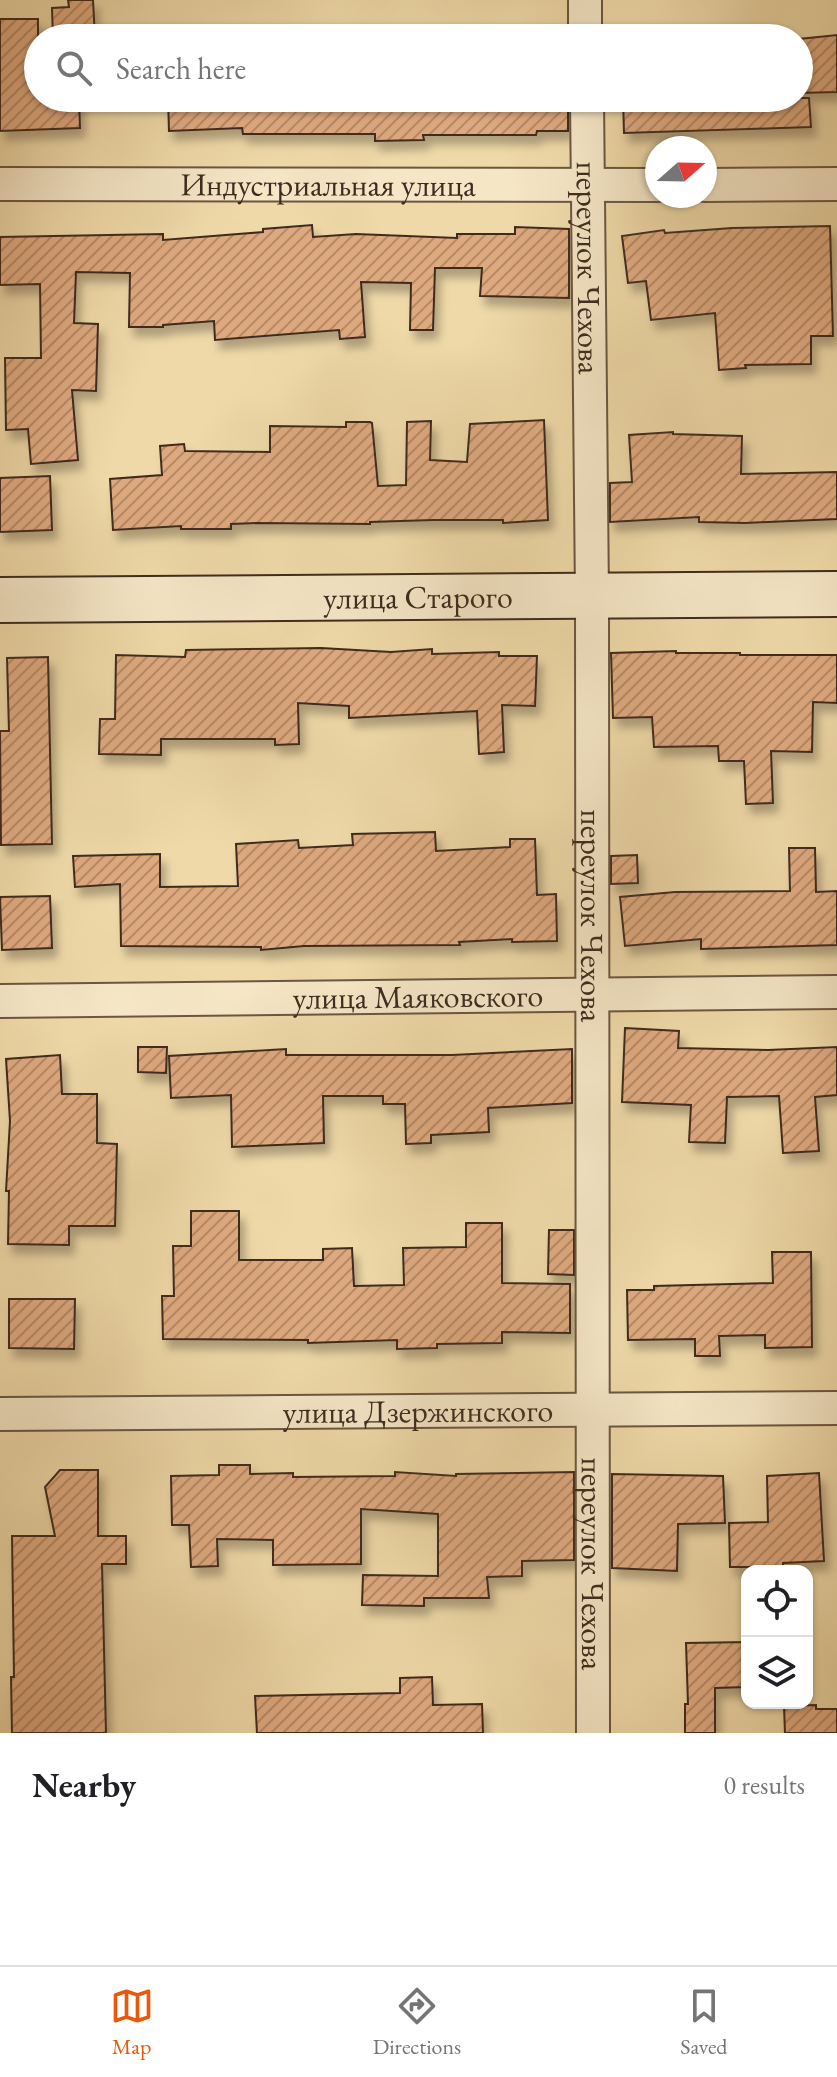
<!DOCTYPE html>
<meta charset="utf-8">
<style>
body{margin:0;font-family:"EB Garamond",serif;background:#f6f6f6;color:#202124}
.controls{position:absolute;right:24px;bottom:24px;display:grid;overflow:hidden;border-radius:16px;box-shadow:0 2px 6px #0004}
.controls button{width:72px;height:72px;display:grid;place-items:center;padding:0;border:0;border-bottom:2px solid #e0e0e0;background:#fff;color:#202124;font:40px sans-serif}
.compass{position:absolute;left:645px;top:136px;width:72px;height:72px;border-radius:50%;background:#fff;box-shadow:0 2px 6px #0004;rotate:70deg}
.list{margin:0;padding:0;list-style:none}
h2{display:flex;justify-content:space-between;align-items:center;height:104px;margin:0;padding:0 32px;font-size:34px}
h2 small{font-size:26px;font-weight:400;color:#757577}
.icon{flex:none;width:44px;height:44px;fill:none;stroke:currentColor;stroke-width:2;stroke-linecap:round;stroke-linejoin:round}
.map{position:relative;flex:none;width:837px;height:1733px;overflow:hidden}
.search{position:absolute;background:#fff;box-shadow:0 2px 6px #0004;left:24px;right:24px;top:24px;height:88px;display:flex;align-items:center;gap:20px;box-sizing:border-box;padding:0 28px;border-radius:44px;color:#757577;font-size:30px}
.sheet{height:232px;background:#fff}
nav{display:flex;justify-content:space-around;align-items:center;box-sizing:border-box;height:112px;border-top:2px solid #e0e0e0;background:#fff;font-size:22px;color:#757577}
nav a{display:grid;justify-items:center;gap:4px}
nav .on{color:#ea580c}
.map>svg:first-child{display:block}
.building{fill:url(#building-hatch);stroke:#3f2b1f;stroke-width:2;filter:url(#shadow)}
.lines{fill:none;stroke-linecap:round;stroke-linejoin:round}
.street-casing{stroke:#6b5641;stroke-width:36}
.secondary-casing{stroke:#3f2b1f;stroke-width:48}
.street{stroke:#f5e6c6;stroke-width:32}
.secondary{stroke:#f5e6c6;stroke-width:44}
.labels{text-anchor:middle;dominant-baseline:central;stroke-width:6;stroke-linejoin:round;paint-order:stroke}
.street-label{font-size:32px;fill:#3f2b1f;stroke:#f5e6c6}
</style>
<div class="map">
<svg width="837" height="1733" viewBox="0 0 837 1733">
<defs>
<pattern id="building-hatch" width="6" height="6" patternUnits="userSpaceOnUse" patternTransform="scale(2)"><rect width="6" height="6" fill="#dfa97f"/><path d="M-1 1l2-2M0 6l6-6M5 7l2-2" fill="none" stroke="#b68a67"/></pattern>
<filter id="shadow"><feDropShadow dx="5" dy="9" stdDeviation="4" flood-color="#0004"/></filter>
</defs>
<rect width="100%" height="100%" fill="#efd9a8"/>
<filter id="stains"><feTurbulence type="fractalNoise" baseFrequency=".0025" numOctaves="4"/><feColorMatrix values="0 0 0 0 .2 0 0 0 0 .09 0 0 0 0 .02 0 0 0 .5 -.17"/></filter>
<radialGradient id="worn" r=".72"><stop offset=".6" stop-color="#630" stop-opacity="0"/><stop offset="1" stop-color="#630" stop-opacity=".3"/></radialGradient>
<g class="building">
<polygon points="68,0 93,0 95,38 53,38 52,8 69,7"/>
<polygon points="0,19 38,19 38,98 79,98 80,128 0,131"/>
<polygon points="837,35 837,92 799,93 799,39"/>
<polygon points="168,98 568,98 568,131 537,131 536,135 423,135 424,140 375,141 375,134 243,134 242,128 169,131"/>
<polygon points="623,98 809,98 811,127 624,133"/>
<polygon points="312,225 313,237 356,234 457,238 457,234 515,234 515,227 569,229 569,298 480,296 482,268 435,268 433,330 410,330 411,283 361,282 365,337 340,339 339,330 215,340 214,321 163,325 163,327 129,327 130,273 76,272 74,323 98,324 96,391 72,390 78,460 31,464 28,429 6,430 5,358 41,358 40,284 0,285 0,237 163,234 163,240 263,232 263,229"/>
<polygon points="830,226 833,336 811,336 811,364 745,365 746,368 719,370 715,313 651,320 646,281 628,283 622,236 664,230 665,233 732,228"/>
<polygon points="544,420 548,520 503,523 503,520 433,520 370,522 370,524 257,523 231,524 231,529 181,529 181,526 113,530 110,479 162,475 160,446 184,444 185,451 270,452 270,426 346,427 346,422 370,422 372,423 378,486 406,485 407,422 431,421 430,460 467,462 470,424"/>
<polygon points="673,432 673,434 742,436 741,474 837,472 837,519 745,523 699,522 699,517 610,522 610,483 632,482 629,435"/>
<polygon points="50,476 52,530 0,532 0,478"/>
<polygon points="321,648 391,652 432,649 432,654 499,652 499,656 537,656 535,706 502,705 504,752 479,754 477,711 349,718 349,706 298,703 299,744 275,745 275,739 161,739 161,755 99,754 100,719 115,719 116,655 185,657 186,650"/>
<polygon points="676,651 676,653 740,653 740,655 837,655 837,703 813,702 812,752 771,751 773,803 746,804 744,761 719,761 718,746 654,747 652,717 613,718 611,653"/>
<polygon points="48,657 52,844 1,845 0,731 9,731 7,658"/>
<polygon points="435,832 436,851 510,847 510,839 535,839 537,895 556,894 557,941 512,942 512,939 459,942 460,945 304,946 261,950 261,947 121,946 120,884 75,887 73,856 160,854 160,887 238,886 236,844 298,840 299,848 353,845 352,834"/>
<polygon points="789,848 815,848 816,892 837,891 837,945 701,949 701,939 625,946 620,897 675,892 790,891"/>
<polygon points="637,855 638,883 611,884 611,856"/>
<polygon points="50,896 52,948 2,950 0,897"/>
<polygon points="625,1028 679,1031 678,1048 768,1050 837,1047 837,1095 815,1097 819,1151 783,1153 779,1096 727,1097 725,1143 689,1142 691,1105 622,1102"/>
<polygon points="138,1047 167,1047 166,1073 138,1072"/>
<polygon points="286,1049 286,1055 452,1055 572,1049 572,1103 488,1108 489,1132 431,1135 431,1143 406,1144 405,1104 383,1104 383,1096 323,1096 324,1143 232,1147 231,1095 171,1098 169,1056"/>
<polygon points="60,1055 62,1094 97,1094 97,1143 117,1144 115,1226 69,1226 69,1245 8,1244 9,1191 6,1191 10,1121 6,1059"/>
<polygon points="191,1211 239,1211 239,1260 323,1260 323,1249 352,1248 354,1286 404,1285 403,1248 466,1247 466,1223 502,1223 502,1283 570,1284 570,1333 502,1332 502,1343 437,1344 437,1348 397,1349 397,1340 308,1343 308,1340 163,1339 162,1296 174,1296 173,1246 191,1246"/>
<polygon points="549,1230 574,1230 574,1275 548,1274"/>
<polygon points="772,1252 811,1252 812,1347 765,1348 765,1335 719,1336 720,1356 695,1356 695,1339 628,1340 627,1290 654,1290 654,1286 773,1283"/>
<polygon points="9,1299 75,1299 74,1349 9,1348"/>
<polygon points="219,1465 250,1465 250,1474 293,1473 293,1477 395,1476 395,1472 456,1476 456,1474 574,1472 574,1560 522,1561 522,1576 487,1577 489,1598 424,1598 424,1606 362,1605 363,1575 438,1576 438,1514 361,1509 361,1564 273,1565 273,1540 217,1539 218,1566 191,1567 189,1525 172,1525 171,1476 219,1475"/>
<polygon points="60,1470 98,1470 98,1536 126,1536 126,1564 102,1564 106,1733 12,1733 11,1677 14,1677 12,1536 55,1536 45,1487"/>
<polygon points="819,1473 824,1561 783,1563 783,1567 730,1567 729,1523 768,1522 767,1476"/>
<polygon points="612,1474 723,1476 725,1523 678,1524 677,1571 612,1568"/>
<polygon points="747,1642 747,1687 715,1688 715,1733 685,1733 685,1704 688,1704 686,1643"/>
<polygon points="432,1677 433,1705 482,1704 483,1733 257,1733 255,1696 400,1693 400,1678"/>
<polygon points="816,1705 816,1709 837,1709 837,1733 785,1733 784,1706"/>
</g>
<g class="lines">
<defs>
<g id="street">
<polyline points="585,0 585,38"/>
<path id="s1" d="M587,98L592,596L593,1733"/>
<path id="s2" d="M0,184L657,185"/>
<polyline points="705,185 837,184"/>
<path id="s3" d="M0,1001L837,992"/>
<path id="s4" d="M0,1414L837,1408"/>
</g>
<g id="secondary">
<path id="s5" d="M0,600L837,594"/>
</g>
</defs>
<use href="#street" class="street-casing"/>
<use href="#secondary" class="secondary-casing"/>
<use href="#street" class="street"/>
<use href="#secondary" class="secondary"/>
</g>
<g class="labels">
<g class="street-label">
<text stroke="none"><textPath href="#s2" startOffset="328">Индустриальная улица</textPath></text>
<text stroke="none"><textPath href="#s1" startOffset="170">переулок Чехова</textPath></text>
<text stroke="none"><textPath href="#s5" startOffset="418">улица Старого</textPath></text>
<text stroke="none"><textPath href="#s1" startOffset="818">переулок Чехова</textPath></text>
<text stroke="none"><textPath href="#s3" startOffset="418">улица Маяковского</textPath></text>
<text stroke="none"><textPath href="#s4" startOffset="418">улица Дзержинского</textPath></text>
<text stroke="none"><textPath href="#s1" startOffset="1466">переулок Чехова</textPath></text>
</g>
</g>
<rect width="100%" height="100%" filter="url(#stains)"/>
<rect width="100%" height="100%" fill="url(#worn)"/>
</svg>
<div class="controls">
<button><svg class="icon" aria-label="locate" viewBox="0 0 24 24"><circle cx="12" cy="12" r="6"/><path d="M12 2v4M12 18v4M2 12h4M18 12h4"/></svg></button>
<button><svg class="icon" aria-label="layers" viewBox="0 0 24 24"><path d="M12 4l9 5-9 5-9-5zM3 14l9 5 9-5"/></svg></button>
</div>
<svg class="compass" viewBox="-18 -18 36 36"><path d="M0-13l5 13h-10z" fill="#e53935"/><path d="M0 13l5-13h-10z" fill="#757577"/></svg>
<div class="search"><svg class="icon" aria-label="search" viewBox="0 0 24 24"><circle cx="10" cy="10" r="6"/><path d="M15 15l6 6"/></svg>Search here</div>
</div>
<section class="sheet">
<h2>Nearby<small>0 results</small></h2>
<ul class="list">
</ul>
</section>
<nav>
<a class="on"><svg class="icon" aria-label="map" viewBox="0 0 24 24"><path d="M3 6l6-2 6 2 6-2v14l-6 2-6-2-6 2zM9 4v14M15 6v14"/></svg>Map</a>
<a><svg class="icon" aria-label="directions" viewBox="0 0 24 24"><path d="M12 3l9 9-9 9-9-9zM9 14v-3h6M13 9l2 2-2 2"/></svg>Directions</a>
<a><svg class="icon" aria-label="saved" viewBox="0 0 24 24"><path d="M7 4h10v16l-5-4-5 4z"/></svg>Saved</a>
</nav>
